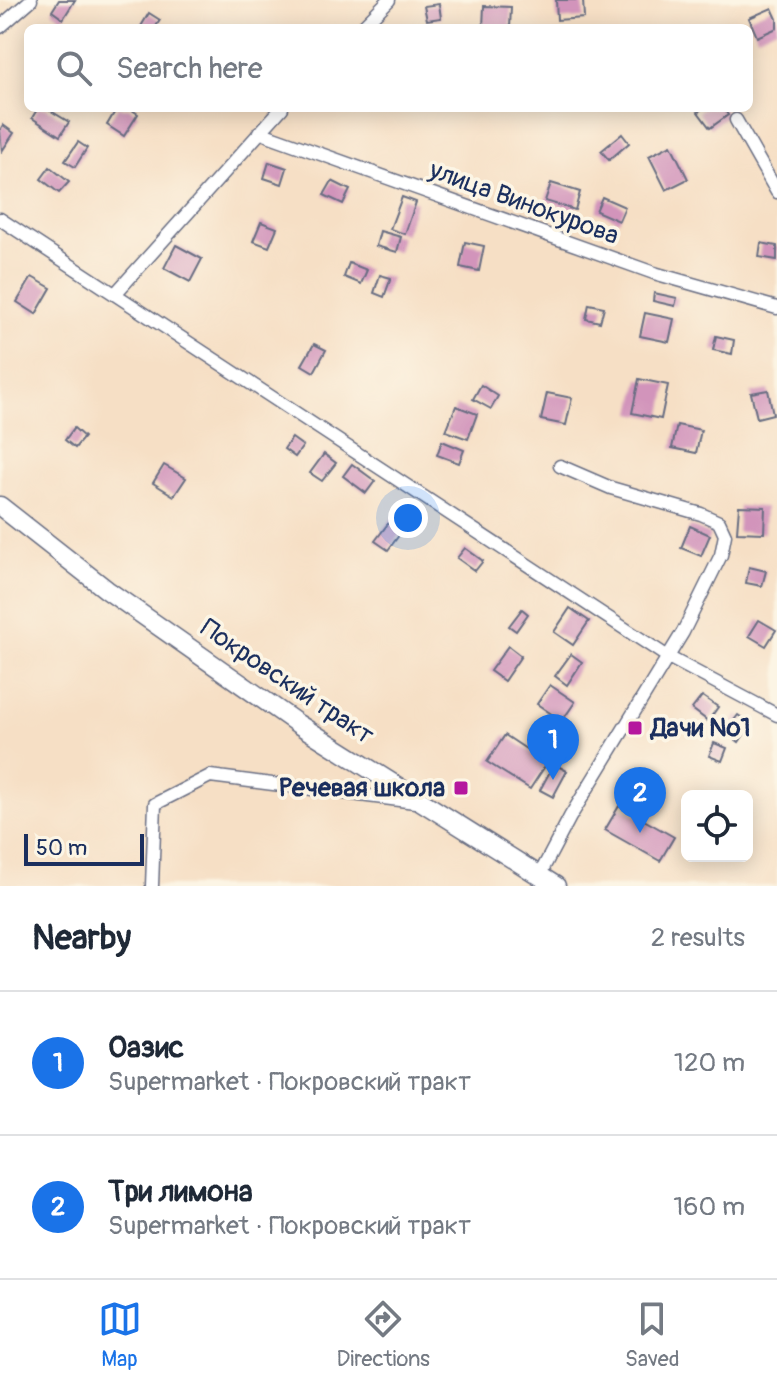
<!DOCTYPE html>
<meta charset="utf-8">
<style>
body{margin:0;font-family:Pangolin,sans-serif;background:#f6f6f7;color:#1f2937}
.controls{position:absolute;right:24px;bottom:24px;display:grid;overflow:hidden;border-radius:12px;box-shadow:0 4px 20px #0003}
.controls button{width:72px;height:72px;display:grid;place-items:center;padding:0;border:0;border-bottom:2px solid #e0e1e3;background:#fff;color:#1f2937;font:40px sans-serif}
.scale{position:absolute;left:24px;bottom:20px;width:120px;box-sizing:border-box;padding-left:8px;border:4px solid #1b2f5e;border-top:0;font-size:22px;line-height:28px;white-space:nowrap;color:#1b2f5e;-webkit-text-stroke:6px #fcf5e5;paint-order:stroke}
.you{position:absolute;left:408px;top:518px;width:28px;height:28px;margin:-20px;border:6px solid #fff;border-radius:50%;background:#1a73e8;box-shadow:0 0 0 12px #1a73e833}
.badge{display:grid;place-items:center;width:52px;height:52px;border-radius:50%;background:#1a73e8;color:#fff;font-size:26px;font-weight:700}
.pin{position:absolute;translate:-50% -66px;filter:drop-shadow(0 2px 4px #0008)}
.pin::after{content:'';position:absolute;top:42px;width:28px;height:24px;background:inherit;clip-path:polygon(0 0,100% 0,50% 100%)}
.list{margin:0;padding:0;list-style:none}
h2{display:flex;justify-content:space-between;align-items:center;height:104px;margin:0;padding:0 32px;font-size:34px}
h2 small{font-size:26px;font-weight:400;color:#747a83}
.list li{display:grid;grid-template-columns:52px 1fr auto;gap:24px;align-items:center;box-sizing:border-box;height:144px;padding:0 32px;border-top:2px solid #e0e1e3}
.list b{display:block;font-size:30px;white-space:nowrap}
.list p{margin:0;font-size:26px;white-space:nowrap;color:#747a83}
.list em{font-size:26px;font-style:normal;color:#747a83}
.icon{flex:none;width:44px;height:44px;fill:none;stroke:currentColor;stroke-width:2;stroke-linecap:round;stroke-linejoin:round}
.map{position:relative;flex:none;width:777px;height:886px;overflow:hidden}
.search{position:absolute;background:#fff;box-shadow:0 4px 20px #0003;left:24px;right:24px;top:24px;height:88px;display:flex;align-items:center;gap:20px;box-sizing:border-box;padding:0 28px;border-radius:12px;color:#747a83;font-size:30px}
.sheet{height:392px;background:#fff}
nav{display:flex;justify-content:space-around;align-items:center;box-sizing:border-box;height:112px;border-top:2px solid #e0e1e3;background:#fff;font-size:22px;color:#747a83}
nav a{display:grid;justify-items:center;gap:4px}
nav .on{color:#1a73e8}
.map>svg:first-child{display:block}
.building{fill:#d294bb}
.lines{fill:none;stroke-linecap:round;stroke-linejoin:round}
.minor-casing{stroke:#686d82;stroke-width:15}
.secondary-casing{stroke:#686d82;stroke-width:21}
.minor{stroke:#fff;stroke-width:12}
.secondary{stroke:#fff;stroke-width:18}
.poi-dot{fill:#b5179e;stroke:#fcf5e5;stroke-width:3}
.labels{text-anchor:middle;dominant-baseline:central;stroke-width:7;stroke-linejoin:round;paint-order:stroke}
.street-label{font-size:26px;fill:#1b2f5e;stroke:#fcf5e5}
.poi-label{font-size:26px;font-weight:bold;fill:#1b2f5e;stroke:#fcf5e5;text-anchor:start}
</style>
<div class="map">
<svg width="777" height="886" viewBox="0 0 777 886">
<rect width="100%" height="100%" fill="#fcf5e5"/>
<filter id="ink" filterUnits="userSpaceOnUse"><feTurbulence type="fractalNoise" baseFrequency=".0125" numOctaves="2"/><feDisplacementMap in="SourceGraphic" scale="16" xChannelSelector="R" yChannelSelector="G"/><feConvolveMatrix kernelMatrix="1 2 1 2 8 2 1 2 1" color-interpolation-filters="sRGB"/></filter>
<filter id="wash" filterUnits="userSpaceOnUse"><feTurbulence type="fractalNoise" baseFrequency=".006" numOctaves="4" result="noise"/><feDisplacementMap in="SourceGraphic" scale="32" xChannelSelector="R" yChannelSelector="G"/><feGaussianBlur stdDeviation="1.8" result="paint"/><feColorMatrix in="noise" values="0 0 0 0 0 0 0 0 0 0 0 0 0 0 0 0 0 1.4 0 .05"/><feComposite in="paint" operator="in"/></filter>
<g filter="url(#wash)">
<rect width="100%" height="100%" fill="#f6dfc5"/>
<g id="blocks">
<g class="building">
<polygon points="59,0 75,0 63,19 52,11"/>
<polygon points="556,0 583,0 584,18 557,20"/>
<polygon points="439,4 441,18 427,20 424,6"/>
<polygon points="484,6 511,7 510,28 483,28"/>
<polygon points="772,8 777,19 777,28 757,37 749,18"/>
<polygon points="149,13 160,20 155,28 140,28"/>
<polygon points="38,108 46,108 69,122 60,136 32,118"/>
<polygon points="117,108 129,108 138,114 124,136 107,125"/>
<polygon points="703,108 723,108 728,115 710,128 698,112"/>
<polygon points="3,125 14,133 2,151 0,130"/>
<polygon points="622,134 629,143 609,160 601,151"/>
<polygon points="78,142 87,148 75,167 65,161"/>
<polygon points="671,145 688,179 666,190 649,156"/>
<polygon points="269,162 287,168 282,184 264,178"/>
<polygon points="50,167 69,182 59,193 41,179"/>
<polygon points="332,181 350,190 343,204 324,195"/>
<polygon points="551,183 580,192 575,210 545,201"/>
<polygon points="402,197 416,202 405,234 390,229"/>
<polygon points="602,197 625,207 619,221 596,211"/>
<polygon points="261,222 277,228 269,247 253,241"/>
<polygon points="380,231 401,237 397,252 376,246"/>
<polygon points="465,242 484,246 479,271 460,267"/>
<polygon points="761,243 777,246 777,260 759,257"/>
<polygon points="176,245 202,259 190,282 164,268"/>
<polygon points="349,263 367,270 361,284 344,277"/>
<polygon points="380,275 391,278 384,297 374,293"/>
<polygon points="32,277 51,288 36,314 17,302"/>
<polygon points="654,293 677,298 675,306 653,301"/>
<polygon points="589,304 604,307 600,322 586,319"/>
<polygon points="645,313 674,319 669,342 640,336"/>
<polygon points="716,336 734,340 732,354 713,350"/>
<polygon points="314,344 326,350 314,372 302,365"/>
<polygon points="639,379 668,385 661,419 632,413"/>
<polygon points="481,385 498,396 491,409 473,399"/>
<polygon points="768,390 773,414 757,418 751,393"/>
<polygon points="547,393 572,398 566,425 541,420"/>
<polygon points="456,406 477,414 468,439 446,431"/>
<polygon points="677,425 701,430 696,453 672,448"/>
<polygon points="74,428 84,437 75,448 65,440"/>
<polygon points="292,438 303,446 295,457 284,449"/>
<polygon points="442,441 464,450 459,463 437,455"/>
<polygon points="324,454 336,463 322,481 310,473"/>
<polygon points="352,464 375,481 366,493 343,476"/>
<polygon points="164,465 186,478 174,496 153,483"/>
<polygon points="402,505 415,514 388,550 375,541"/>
<polygon points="739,506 765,507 764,533 737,532"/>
<polygon points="690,526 710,535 701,556 681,548"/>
<polygon points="465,548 483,561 475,571 457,558"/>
<polygon points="749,567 766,571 762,586 746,583"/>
<polygon points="570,608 589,621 573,645 554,632"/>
<polygon points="522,609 528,614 516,631 509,626"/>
<polygon points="759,620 776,630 766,646 749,636"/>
<polygon points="508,646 521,656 504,681 490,671"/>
<polygon points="571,654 582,662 567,685 555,676"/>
<polygon points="550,685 575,702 562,721 537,704"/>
<polygon points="702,696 718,707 708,721 692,709"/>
<polygon points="738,715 751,724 739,742 725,732"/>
<polygon points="505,735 547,763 530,789 487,762"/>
<polygon points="714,743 727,748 722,761 709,756"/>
<polygon points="554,764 567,771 553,797 540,790"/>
<polygon points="619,806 674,837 660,861 605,830"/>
</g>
</g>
</g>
<g filter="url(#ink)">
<use href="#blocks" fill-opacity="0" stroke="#686d82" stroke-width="2"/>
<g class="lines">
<defs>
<g id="minor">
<polyline points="0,27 31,0"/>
<polyline points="361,28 389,0"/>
<polyline points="736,120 777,192"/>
<polyline points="259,132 654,273 777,308"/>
<polyline points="0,219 668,657 777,715"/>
<polyline points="115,294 282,108"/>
<polyline points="539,876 570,817 683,632 721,555 725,535 719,522 701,514 611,488 560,466"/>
<polyline points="152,886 155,804 210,776 415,802"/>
</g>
<polyline id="secondary" points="0,506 107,590 298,724 556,886"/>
</defs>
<use href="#minor" class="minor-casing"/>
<use href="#secondary" class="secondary-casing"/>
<use href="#minor" class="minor"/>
<use href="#secondary" class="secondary"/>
</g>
</g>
<g class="poi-dot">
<rect x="627" y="720" width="16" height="16" rx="4"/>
<rect x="453" y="780" width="16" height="16" rx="4"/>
</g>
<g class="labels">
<g class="street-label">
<text transform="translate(524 203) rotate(20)">улица Винокурова</text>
<text transform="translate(287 682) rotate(34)">Покровский тракт</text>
</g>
<g class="poi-label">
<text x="651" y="728">Дачи №1</text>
<text x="445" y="788" text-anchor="end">Речевая школа</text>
</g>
</g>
</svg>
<div class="controls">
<button><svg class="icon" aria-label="locate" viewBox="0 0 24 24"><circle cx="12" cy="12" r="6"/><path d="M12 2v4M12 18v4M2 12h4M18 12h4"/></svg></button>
</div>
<div class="scale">50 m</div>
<div class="you"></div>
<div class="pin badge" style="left:553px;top:780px">1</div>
<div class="pin badge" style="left:640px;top:833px">2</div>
<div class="search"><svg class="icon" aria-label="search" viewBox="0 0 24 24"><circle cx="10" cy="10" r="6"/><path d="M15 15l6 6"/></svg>Search here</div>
</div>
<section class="sheet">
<h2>Nearby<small>2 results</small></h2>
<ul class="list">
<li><span class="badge">1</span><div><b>Оазис</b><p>Supermarket · Покровский тракт</p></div><em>120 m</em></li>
<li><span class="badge">2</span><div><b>Три лимона</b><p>Supermarket · Покровский тракт</p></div><em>160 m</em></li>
</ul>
</section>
<nav>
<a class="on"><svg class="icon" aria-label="map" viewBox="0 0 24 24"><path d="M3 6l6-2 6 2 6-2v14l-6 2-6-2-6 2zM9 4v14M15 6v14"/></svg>Map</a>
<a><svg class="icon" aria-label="directions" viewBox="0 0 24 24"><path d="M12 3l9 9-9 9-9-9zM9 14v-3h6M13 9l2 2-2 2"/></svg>Directions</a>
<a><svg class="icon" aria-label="saved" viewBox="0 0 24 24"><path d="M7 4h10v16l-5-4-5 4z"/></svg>Saved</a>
</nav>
